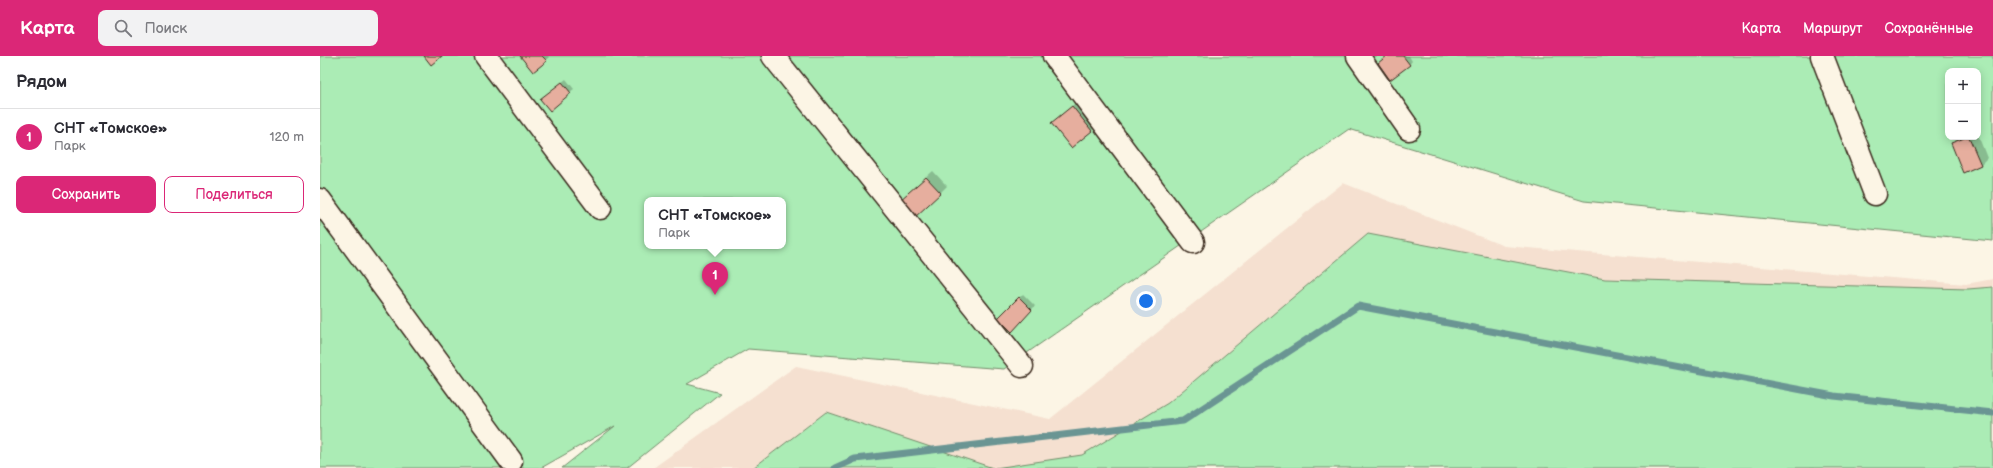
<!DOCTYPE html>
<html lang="ru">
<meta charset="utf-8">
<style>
body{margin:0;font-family:"Balsamiq Sans",sans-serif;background:#f2f2f3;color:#2b2b33}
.controls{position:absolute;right:12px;top:12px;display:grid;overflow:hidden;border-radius:8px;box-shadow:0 2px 10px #0003}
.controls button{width:36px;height:36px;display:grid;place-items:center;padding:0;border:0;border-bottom:1px solid #e1e1e2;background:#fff;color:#2b2b33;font:20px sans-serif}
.you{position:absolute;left:826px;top:245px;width:14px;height:14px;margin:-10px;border:3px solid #fff;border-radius:50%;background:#1a73e8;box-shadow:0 0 0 6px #1a73e833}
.badge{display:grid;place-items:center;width:26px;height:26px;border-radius:50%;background:#db2777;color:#fff;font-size:13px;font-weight:700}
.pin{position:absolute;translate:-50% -33px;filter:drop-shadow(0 1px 2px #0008)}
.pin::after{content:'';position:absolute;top:21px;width:14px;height:12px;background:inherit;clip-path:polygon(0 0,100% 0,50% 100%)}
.popup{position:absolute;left:324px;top:141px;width:142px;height:52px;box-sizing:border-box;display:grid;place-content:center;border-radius:8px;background:#fff;filter:drop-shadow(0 1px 3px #0005);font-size:13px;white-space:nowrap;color:#7c7c81}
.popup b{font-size:15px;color:#2b2b33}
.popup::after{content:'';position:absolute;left:50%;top:100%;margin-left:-8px;border:8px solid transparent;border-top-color:#fff}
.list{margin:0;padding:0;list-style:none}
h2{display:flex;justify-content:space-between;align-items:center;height:52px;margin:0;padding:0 16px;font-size:17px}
h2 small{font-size:13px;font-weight:400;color:#7c7c81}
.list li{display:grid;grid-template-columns:26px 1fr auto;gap:12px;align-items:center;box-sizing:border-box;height:56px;padding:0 16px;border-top:1px solid #e1e1e2}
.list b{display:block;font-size:15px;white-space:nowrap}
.list p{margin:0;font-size:13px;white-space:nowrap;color:#7c7c81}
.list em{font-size:13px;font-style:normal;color:#7c7c81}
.actions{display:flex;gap:8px;padding:12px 16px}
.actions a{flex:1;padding:9px 0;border:1px solid #db2777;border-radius:8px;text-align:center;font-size:14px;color:#db2777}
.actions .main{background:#db2777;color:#fff}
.icon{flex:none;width:22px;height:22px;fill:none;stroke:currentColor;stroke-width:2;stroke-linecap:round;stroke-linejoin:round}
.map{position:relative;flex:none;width:1673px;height:412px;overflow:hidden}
header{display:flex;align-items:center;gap:24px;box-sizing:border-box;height:56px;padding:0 20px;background:#db2777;color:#fff}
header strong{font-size:19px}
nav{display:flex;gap:22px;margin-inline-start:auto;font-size:14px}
.search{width:280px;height:36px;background:#f2f2f3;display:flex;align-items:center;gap:10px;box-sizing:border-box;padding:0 14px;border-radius:8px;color:#7c7c81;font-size:15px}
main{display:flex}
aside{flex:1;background:#fff}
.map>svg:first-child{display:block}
.built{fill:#f5e0d0}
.green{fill:#abecb5;stroke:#738b6a;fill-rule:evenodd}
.shadow{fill:#0003}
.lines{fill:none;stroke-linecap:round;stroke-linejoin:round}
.stream{stroke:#6a9593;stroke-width:7}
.building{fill:#e6ae9e;stroke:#3b2a1e}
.minor-casing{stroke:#3b2a1e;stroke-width:25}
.minor{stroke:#fcf5e5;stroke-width:22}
</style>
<header>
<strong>Карта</strong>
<div class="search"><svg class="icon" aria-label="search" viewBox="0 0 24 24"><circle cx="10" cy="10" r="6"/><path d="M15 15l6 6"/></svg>Поиск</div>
<nav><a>Карта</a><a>Маршрут</a><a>Сохранённые</a></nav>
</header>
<main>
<aside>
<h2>Рядом<small></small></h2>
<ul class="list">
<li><span class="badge">1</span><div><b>СНТ «Томское»</b><p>Парк</p></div><em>120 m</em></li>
</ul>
<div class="actions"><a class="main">Сохранить</a><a>Поделиться</a></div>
</aside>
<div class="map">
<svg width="1673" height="412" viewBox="0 0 1673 412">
<rect width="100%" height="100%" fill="#fcf5e5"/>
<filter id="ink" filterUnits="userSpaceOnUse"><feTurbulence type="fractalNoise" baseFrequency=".025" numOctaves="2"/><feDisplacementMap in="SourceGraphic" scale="8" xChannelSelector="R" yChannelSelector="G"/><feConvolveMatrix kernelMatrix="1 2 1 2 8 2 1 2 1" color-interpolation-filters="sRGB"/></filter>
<g filter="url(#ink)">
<polygon class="built" points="1023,127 1184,190 1646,228 1673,223 1673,412 333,412 476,310 730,363"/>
<g class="green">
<path d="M0,0H1673V185L1264,145L1029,73L684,313L428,293L367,328L400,337L307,412H242L295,370L221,412H0ZM1628,15H1658V81H1628ZM327,144H463V190H327Z"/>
<polygon points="1048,178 1285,223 1648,233 1673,231 1673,412 675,412 762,399 848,347"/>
<polygon points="506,356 673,412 433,412"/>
</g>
<g class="shadow">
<polygon points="201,0 228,0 229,1 226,4"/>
<polygon points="1068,0 1089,0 1092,5 1089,9"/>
<polygon points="246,23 254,33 250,36 225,40"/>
<polygon points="759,44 778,68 771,75 732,67"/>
<polygon points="1658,79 1667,102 1660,109 1632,88 1639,81 1658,81"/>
<polygon points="613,115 627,130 620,137 587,138"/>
<polygon points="703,238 715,250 692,274 680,262"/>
</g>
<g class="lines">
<polyline class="stream" points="515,412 535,403 863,365 1038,250 1514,340 1673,357"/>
</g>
<g class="building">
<polygon points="104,0 122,0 111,9"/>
<polygon points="200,0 222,0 227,5 213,16"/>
<polygon points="1067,0 1083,0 1090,9 1070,24 1058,7"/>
<polygon points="242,26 251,37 230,55 220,43"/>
<polygon points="752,50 772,75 751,92 731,67"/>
<polygon points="1647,81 1649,81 1661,109 1643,117 1631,87"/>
<polygon points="606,121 621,137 594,162 579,145"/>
<polygon points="699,241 712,254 692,276 678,262"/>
</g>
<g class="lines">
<defs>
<g id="minor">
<polyline points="166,0 280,152"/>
<polyline points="453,0 702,310"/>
<polyline points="734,0 873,186"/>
<polyline points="1038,0 1089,73"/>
<polyline points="1502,0 1555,138"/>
<polyline points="0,144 191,405"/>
</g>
</defs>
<use href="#minor" class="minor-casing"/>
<use href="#minor" class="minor"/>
</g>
</g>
</svg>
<div class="controls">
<button>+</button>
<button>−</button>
</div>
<div class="you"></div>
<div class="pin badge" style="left:395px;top:239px">1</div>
<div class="popup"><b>СНТ «Томское»</b>Парк</div>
</div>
</main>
